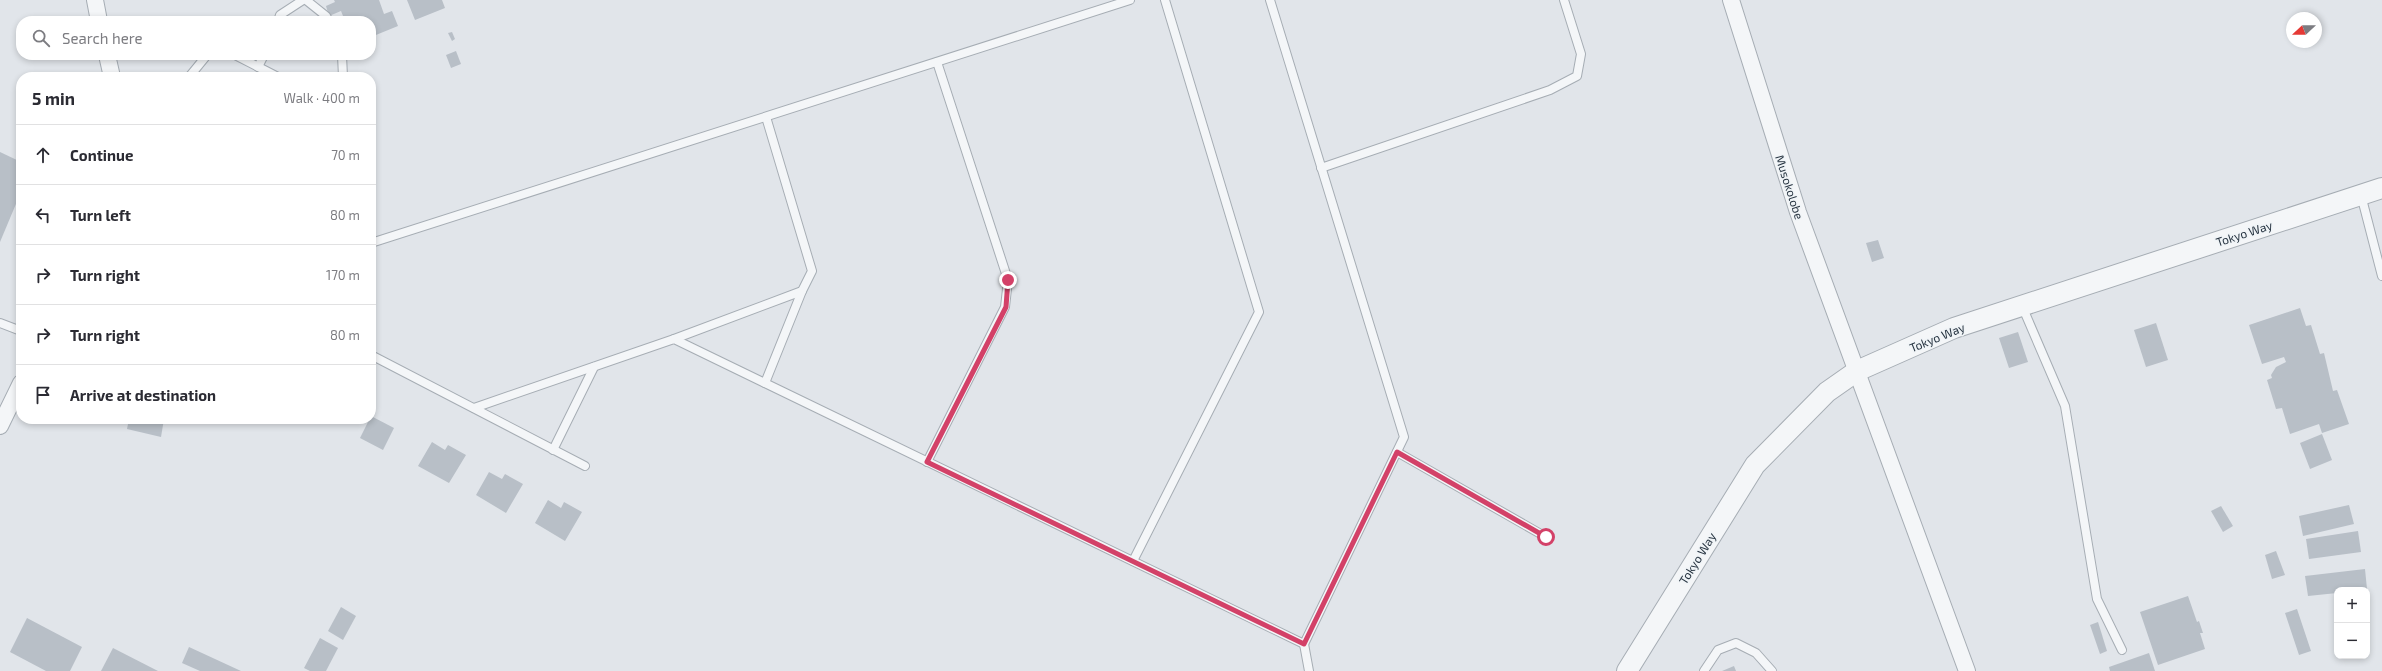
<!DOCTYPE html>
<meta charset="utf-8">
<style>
body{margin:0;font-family:"Exo 2",sans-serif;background:#f2f2f3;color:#2b2b33}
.controls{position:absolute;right:12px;bottom:12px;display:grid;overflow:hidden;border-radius:8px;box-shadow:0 2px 6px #0003}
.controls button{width:36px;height:36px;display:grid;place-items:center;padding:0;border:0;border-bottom:1px solid #e1e1e2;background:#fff;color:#2b2b33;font:20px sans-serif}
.compass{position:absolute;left:2286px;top:12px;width:36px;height:36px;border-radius:50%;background:#fff;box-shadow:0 2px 6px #0003;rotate:248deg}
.stop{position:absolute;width:12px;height:12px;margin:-9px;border:3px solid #d34168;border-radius:50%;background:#fff}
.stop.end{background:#d34168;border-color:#fff;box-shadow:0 1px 4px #0008}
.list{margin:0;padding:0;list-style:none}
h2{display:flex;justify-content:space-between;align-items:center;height:52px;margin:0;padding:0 16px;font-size:17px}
h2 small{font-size:13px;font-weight:400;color:#7c7c81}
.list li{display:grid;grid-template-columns:26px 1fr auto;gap:12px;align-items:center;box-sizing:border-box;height:60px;padding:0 16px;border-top:1px solid #e1e1e2}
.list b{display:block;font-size:15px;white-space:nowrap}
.list em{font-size:13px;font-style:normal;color:#7c7c81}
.icon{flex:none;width:22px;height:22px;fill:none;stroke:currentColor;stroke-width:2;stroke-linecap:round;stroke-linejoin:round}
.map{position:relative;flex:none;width:2382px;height:671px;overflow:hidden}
.search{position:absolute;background:#fff;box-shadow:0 2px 6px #0003;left:16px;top:16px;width:360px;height:44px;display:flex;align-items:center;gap:10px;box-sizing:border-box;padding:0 14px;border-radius:16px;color:#7c7c81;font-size:15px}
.panel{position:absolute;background:#fff;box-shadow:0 2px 6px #0003;left:16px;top:72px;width:360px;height:352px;border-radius:16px}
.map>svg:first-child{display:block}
.building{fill:#b8bfc7}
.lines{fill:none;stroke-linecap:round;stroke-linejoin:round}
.service-casing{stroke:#a6adb4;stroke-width:10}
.minor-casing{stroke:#a6adb4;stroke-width:18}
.tertiary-casing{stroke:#a6adb4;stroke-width:22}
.service{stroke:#f4f6f8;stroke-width:8}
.minor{stroke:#f4f6f8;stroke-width:16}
.tertiary{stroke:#f4f6f8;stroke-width:20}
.route{stroke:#d34168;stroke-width:5}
.labels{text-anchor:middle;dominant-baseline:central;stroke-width:3;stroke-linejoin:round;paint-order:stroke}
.street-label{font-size:12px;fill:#283542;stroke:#f0f4f7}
</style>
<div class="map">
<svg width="2382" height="671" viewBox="0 0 2382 671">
<rect width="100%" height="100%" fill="#e1e5ea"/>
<g class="building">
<polygon points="334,0 379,0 384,14 392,11 398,26 371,37 371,21 345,21 341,11 329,16 326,6 335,2"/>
<polygon points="407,0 442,0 445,8 415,20"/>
<polygon points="452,32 455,39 452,41 448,33"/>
<polygon points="456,51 461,64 451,68 446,55"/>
<polygon points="0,152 21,162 21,192 0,242"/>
<polygon points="1878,240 1884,258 1872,262 1866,243"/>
<polygon points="2300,308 2306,326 2311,325 2320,354 2324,353 2333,391 2337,390 2349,424 2322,433 2319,424 2290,434 2282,408 2276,409 2267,380 2272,378 2271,375 2276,367 2286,362 2284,357 2262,364 2249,325"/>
<polygon points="2156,323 2168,360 2146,367 2134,330"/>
<polygon points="2018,332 2028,362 2009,368 1999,338"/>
<polygon points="371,416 394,428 383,450 360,438"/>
<polygon points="129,419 164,419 161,437 127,429"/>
<polygon points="2322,434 2332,460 2310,469 2300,443"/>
<polygon points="432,442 445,450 448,445 466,455 449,483 418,466"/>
<polygon points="489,472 502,479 505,474 523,484 506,513 476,495"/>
<polygon points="548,500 561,508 564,502 582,512 565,541 535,523"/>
<polygon points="2349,505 2354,524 2303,536 2299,516"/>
<polygon points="2221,506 2233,526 2223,532 2211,511"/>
<polygon points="2358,531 2361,552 2309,559 2306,539"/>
<polygon points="2276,551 2285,575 2272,579 2265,555"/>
<polygon points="2365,569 2367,589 2337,590 2337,593 2308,596 2305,576"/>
<polygon points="2188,596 2197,622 2199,621 2203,633 2200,633 2205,649 2158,665 2140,612"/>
<polygon points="341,607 356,616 343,640 328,631"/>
<polygon points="2297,609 2311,651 2299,655 2285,613"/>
<polygon points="27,618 82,647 70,671 46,671 10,652"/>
<polygon points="2098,622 2107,651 2100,654 2090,625"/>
<polygon points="320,638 338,648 326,671 310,671 304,668"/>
<polygon points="189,647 241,671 200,671 182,663"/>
<polygon points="113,648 158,671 101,671"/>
<polygon points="2149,653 2155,671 2110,671 2109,667"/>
<polygon points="1734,666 1736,671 1722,671"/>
</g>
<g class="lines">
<defs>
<g id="service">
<polyline points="306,0 326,16 329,21"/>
<polyline points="278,21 280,15 303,0"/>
<polyline points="235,55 278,77"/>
<polyline points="342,55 343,77"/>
<polyline points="258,67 264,55"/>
<polyline points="189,77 207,55"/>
<polyline points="1321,168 1550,90 1577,76 1581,54 1564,0"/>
<polyline points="2361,195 2382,276"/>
<polyline points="371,243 1130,0"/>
<polyline points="2022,306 2065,406 2097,599 2122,650"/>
<polyline points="0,323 21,331"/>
<polyline points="674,339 802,291 812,271 766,117"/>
<polyline points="371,355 585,466"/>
<polyline points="765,383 802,291"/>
<polyline points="474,408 674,339 1304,644 1404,437 1270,0"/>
<polyline points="553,450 594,367"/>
<polyline points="1397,452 1546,537"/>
<polyline points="927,462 1005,307 1008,280 937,62"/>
<polyline points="1133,561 1259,312 1165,0"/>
<polyline points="1304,644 1309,671"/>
<polyline points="1704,671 1718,650 1736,643 1756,653 1772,671"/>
</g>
<g id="minor">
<polyline points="95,0 99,21"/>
<polyline points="1731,0 1798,212 1967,671"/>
<polyline points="107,55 112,77"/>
<polyline points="0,426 21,383"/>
</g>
<polyline id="tertiary" points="1627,671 1755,465 1827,392 1857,371 1954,328 2382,188"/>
</defs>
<use href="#service" class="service-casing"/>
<use href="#minor" class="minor-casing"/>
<use href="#tertiary" class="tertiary-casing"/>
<use href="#service" class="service"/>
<use href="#minor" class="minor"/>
<use href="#tertiary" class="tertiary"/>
</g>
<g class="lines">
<polyline class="route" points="1008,280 1006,307 927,462 1304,644 1397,452 1546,537"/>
</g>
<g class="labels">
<g class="street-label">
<text transform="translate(1790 187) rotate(72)">Musokolobe</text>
<text transform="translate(2244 233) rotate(-18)">Tokyo Way</text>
<text transform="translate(1937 337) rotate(-22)">Tokyo Way</text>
<text transform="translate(1697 558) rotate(-58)">Tokyo Way</text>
</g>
</g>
</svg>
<div class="controls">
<button>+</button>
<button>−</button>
</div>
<svg class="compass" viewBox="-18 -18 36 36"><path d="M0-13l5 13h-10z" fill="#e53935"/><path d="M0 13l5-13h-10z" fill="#7c7c81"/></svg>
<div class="stop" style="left:1546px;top:537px"></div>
<div class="stop end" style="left:1008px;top:280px"></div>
<div class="search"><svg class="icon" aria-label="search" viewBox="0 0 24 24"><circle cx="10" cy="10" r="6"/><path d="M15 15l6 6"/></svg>Search here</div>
<section class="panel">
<h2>5 min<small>Walk · 400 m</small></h2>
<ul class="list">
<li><svg class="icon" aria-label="ahead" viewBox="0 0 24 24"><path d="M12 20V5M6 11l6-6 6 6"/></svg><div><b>Continue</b></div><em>70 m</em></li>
<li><svg class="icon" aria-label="left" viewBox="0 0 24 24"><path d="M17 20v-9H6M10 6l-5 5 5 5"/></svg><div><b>Turn left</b></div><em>80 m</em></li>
<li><svg class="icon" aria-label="right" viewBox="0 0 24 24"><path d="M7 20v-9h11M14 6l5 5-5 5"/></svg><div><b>Turn right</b></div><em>170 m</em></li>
<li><svg class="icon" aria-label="right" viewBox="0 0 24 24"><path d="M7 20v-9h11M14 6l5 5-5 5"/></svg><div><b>Turn right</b></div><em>80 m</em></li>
<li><svg class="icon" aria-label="arrive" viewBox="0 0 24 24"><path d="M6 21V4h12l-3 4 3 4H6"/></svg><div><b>Arrive at destination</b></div></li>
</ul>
</section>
</div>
